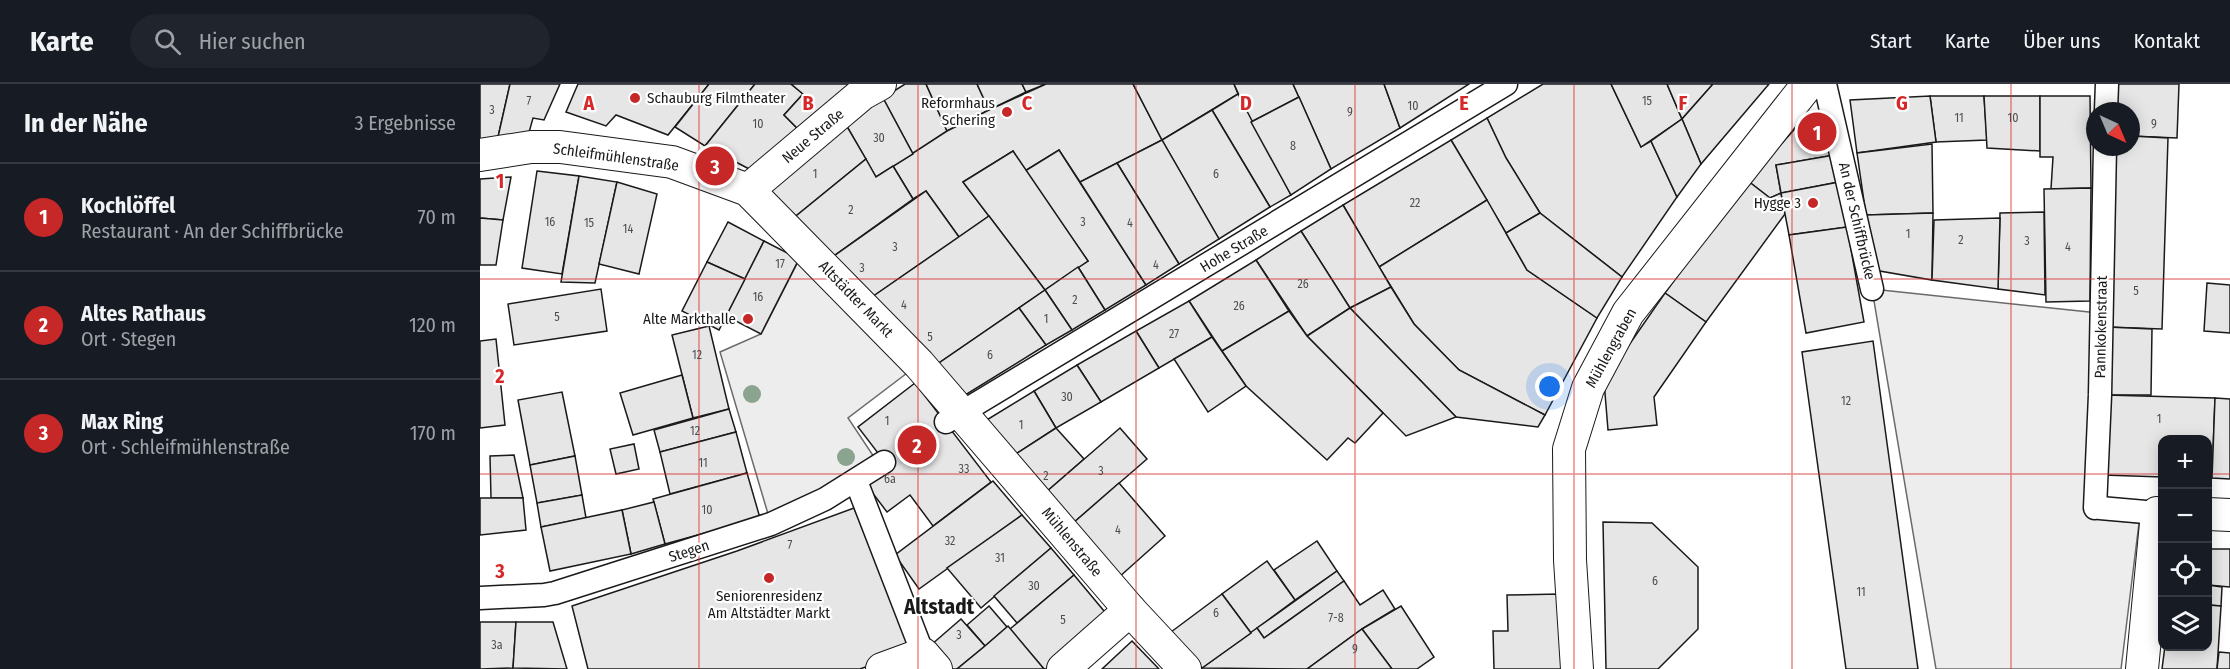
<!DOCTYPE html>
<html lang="de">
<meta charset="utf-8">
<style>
body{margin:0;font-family:"Fira Sans Condensed",sans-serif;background:#20242c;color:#f1f3f6}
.controls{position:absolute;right:18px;bottom:18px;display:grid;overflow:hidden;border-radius:12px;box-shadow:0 3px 15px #0003}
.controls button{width:54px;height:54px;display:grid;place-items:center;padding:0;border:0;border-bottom:2px solid #363941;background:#171b24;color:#f1f3f6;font:30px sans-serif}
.compass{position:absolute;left:1606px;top:18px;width:54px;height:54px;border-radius:50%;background:#171b24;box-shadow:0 3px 15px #0003;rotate:136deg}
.you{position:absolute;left:1070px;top:303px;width:21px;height:21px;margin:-15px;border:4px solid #fff;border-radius:50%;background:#1a73e8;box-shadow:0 0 0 9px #1a73e833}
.badge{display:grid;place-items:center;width:39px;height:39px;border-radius:50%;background:#c62828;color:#fff;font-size:20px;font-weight:700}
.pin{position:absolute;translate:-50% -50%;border:3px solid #fff;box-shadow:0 2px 6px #0006}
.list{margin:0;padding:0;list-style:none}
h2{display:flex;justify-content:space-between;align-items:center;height:78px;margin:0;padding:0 24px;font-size:26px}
h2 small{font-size:20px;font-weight:400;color:#9ea1a6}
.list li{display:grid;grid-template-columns:39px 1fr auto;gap:18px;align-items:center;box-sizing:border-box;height:108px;padding:0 24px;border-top:2px solid #363941}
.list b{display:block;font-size:22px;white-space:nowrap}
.list p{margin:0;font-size:20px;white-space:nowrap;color:#9ea1a6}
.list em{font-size:20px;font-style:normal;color:#9ea1a6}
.icon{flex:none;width:33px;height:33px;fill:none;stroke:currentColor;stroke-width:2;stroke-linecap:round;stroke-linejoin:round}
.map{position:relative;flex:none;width:1750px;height:585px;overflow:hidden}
header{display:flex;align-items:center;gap:36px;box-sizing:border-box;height:84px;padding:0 30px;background:#171b24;border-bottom:2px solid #363941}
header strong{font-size:28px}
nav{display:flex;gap:33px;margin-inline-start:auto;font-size:21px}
.search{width:420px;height:54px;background:#20242c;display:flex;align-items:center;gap:15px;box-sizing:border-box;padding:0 21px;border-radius:33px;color:#9ea1a6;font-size:22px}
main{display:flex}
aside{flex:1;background:#171b24}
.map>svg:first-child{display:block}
.built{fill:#ededed;stroke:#6a6a6a;stroke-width:1.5}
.building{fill:#e6e6e6;stroke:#1a1a1a;stroke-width:1.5}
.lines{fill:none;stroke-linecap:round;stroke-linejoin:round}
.pedestrian-tunnel{stroke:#ddd;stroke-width:22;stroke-dasharray:22 11;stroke-linecap:butt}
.pedestrian-casing{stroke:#1a1a1a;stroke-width:25}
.minor-casing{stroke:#1a1a1a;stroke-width:34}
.pedestrian{stroke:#fff;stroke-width:22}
.minor{stroke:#fff;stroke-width:32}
.tree{fill:#8aa48f}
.grid{fill:none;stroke:#d62828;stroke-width:1.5;stroke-opacity:0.55}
.poi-dot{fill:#c62828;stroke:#fff;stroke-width:2}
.labels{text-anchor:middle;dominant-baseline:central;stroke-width:4.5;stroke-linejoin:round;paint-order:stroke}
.number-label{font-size:12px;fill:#4d4d4d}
.poi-label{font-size:15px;fill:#1a1a1a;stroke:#fff;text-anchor:end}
.street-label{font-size:15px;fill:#1a1a1a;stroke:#fff}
.district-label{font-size:21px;font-weight:bold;fill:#1a1a1a;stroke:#fff}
.grid-label{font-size:20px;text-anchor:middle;font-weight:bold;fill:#d62828;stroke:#fff;stroke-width:4.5;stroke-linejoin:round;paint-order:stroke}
</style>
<header>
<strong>Karte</strong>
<div class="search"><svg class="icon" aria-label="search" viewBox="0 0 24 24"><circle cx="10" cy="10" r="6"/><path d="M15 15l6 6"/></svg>Hier suchen</div>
<nav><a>Start</a><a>Karte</a><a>Über uns</a><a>Kontakt</a></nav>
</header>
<main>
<aside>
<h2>In der Nähe<small>3 Ergebnisse</small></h2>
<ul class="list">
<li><span class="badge">1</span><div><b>Kochlöffel</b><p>Restaurant · An der Schiffbrücke</p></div><em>70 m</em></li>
<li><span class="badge">2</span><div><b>Altes Rathaus</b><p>Ort · Stegen</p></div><em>120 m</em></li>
<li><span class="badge">3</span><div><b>Max Ring</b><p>Ort · Schleifmühlenstraße</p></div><em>170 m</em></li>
</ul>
</aside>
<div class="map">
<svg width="1750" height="585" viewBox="0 0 1750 585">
<rect width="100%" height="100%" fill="#fff"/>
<g class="built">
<polygon points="325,164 439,280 368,334 400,382 291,440 240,268 281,250"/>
<polygon points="1392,205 1628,230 1619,435 1659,439 1641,585 1456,585"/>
</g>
<g class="building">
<polygon points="0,0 30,0 18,53 0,55"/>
<polygon points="30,0 80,0 64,36 53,34 48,52 18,53"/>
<polygon points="98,0 229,0 188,51 136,31 126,42 86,28"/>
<polygon points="229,0 275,0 225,62 195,43"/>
<polygon points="275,0 311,0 323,10 304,31 322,49 275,88 225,62"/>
<polygon points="311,0 380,0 322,49 304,31 323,10"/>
<polygon points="425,0 446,0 467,47 433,70 403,14"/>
<polygon points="446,0 497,0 509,26 467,47"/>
<polygon points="497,0 542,0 546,8 509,26"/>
<polygon points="542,0 566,0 546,8"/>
<polygon points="566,0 653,0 682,56 600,98 579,66 545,87 533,67 483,98 509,132 479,153 446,107 433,115 413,82 467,47 509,26"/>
<polygon points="653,0 754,0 758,10 682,56"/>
<polygon points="754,0 813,0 819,13 771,38"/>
<polygon points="813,0 904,0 920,44 851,85"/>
<polygon points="904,0 989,0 920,44"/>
<polygon points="1063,0 1131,0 1161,63 1171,57 1197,113 1142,193 1060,129 1026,74 1007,34"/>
<polygon points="1131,0 1187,0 1202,35 1161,63"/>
<polygon points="1187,0 1233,0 1202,35"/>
<polygon points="1233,0 1289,0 1221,80 1202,35"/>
<polygon points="1635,0 1699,0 1697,54 1651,52 1651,27 1634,27"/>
<polygon points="758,10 811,111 790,123 732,26"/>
<polygon points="1450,12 1504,12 1507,56 1456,58"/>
<polygon points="1450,12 1456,58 1377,69 1370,16"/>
<polygon points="1504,12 1560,12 1560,67 1507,64"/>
<polygon points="1560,12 1610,12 1611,104 1571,105 1573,73 1560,73"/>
<polygon points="819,13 851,85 811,111 771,38"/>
<polygon points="403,14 433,70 396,93 365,39"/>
<polygon points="732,26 790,123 739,155 682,56"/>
<polygon points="1330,28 1346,34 1354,71 1296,81 1301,109 1290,114 1268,97"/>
<polygon points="1007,34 1026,74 1060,129 1026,149 971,56"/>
<polygon points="1202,35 1221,80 1197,113 1171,57"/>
<polygon points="365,39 386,75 311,136 283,105"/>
<polygon points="1651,52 1688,54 1682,245 1627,243 1633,63 1651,63"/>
<polygon points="682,56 739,155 699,180 637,79"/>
<polygon points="971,56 1007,116 899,183 863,121"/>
<polygon points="1452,60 1453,129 1386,131 1377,69"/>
<polygon points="579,66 666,201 625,226 598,183 608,177 545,87"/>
<polygon points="533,67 608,177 565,206 483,98"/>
<polygon points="1354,71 1359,98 1301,109 1296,81"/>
<polygon points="386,75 396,93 413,82 433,115 351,174 311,136"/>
<polygon points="637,79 699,180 666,201 600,98"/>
<polygon points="57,87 99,92 82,190 42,184"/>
<polygon points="99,92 137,98 115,199 81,198"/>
<polygon points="31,93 23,136 0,134 0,95"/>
<polygon points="1268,97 1290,114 1301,109 1305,130 1226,238 1185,209"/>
<polygon points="137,98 177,110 159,190 119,180"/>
<polygon points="1359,98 1367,143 1309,151 1301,109"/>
<polygon points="1611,104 1610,217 1566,218 1564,105"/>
<polygon points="446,107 479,153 392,213 351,174"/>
<polygon points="1007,116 1047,186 1117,234 1065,331 979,286 934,240 899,183"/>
<polygon points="863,121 911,203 870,224 821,147"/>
<polygon points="1564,128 1565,211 1518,205 1520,129"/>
<polygon points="1060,129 1142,193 1117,234 1047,186 1026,149"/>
<polygon points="1453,129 1452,196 1394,186 1386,131"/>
<polygon points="509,132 565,206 456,281 392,213"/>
<polygon points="0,134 23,136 16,181 0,181"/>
<polygon points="1520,134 1518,205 1452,196 1454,136"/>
<polygon points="248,138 284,157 265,195 227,178"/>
<polygon points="1367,143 1384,238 1326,249 1309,151"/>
<polygon points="821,147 870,224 827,252 776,176"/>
<polygon points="284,157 319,175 281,250 246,232"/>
<polygon points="776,176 809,227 742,267 709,217"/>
<polygon points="227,178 265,195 239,246 202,227"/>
<polygon points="598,183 625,226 592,246 565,206"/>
<polygon points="1727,199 1750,201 1750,249 1724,247"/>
<polygon points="911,203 934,240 979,286 1065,331 1058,343 976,333 870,224"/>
<polygon points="121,205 127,247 34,261 28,220"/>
<polygon points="565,206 592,246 566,261 539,224"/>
<polygon points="1185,209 1226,238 1174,313 1177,341 1128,346 1124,297"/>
<polygon points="709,217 732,253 679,284 656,247"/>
<polygon points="539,224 566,261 482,313 456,281"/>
<polygon points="870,224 976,333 926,352 827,252"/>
<polygon points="809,227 827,252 903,329 875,359 868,354 847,376 766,302 742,267"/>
<polygon points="229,242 249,325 213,334 192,251"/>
<polygon points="1627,243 1672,245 1671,311 1625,311"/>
<polygon points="656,247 679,284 621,318 597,281"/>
<polygon points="732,253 766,302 728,328 694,275"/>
<polygon points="16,255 25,341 0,344 0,257"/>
<polygon points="1393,257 1438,585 1366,585 1322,268"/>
<polygon points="597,281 621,318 576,344 554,307"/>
<polygon points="202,291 213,334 153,351 140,309"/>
<polygon points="435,299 511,398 453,442 430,411 407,428 385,399 408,382 378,343"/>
<polygon points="554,307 576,344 531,373 505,337"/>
<polygon points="82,308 95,372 50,381 38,316"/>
<polygon points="1625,311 1735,314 1732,394 1728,394 1728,356 1682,356 1682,393 1623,391"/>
<polygon points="1735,314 1750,315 1750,395 1732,394"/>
<polygon points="249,325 256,348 180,368 174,346"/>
<polygon points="576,344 604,375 565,409 531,373"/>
<polygon points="640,344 667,375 592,440 565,409"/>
<polygon points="256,348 267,389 190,410 180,368"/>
<polygon points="154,360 159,385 136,390 130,365"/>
<polygon points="34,371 43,414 11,414 10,372"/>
<polygon points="95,372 102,411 57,419 50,381"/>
<polygon points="267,389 280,434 185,460 173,415"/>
<polygon points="513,397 542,431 439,505 415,471"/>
<polygon points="639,399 685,452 638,494 592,440"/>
<polygon points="102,411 106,434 61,443 57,419"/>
<polygon points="0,414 43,414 46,446 0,451"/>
<polygon points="174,418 185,460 151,470 142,426"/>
<polygon points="374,424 432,566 380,585 108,585 92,522 257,467"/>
<polygon points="142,426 151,470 70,487 61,443"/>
<polygon points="542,431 571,464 501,524 467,484"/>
<polygon points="1123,438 1172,439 1218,483 1218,545 1178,585 1126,585"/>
<polygon points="837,457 857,487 815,516 794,486"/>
<polygon points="571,464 594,491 537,539 514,512"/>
<polygon points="1728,465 1750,465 1750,503 1728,501"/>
<polygon points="787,477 815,516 771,549 742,510"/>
<polygon points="857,487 864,497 784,554 777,544"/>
<polygon points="594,491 629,533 567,585 564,585 530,545"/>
<polygon points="864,497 880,521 903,506 915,525 882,545 827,585 722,584 777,544 784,554"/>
<polygon points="1728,501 1742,503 1741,522 1728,521"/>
<polygon points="742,510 771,549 722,584 691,548"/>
<polygon points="1080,510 1081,585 1014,585 1013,547 1028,547 1027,511"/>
<polygon points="1728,521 1741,522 1737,585 1682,585 1685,562 1728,562"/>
<polygon points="509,522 527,543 505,562 487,541"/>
<polygon points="921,522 954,573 937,585 912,585 882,545"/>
<polygon points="481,535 505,562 477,585 471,585 451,561"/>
<polygon points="0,538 36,538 33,584 0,585"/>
<polygon points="36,538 73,538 87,585 33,584"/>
<polygon points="528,542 564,585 477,585 505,562"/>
<polygon points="882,545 912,585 827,585"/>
<polygon points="652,557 679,585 622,585"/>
<polygon points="1739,568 1750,569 1750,585 1737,585"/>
</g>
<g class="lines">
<polyline class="pedestrian-tunnel" points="404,378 466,338"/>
<defs>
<g id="pedestrian">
<polyline points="1345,0 1392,205"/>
<polyline points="1626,27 1627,0"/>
<polyline points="466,338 1026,0"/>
<polyline points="376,397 443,570"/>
<polyline points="1615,424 1620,311 1625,63"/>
<polyline points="1620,424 1677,429"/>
<polyline points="0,514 64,511 75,509 291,440 345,415 404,378"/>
</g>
<g id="minor">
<polyline points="0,71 51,63 80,63 192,78 268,106 439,280 650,526 705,585"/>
<polyline points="268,106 382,10 400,0"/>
<polyline points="1728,430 1750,431"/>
<polyline points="402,585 443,570 456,585"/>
<polyline points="583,585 650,526"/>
<polyline points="1097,585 1090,476 1089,365 1108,304 1148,229 1328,0"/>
<polyline points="1662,585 1677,429 1682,429"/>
</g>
</defs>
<use href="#pedestrian" class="pedestrian-casing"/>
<use href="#minor" class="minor-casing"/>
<use href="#pedestrian" class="pedestrian"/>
<use href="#minor" class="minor"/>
</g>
<g class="tree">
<circle cx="272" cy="310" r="9"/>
<circle cx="366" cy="373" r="9"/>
</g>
<path class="grid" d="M219,0V585M438,0V585M656,0V585M875,0V585M1094,0V585M1312,0V585M1531,0V585M0,195H1750M0,390H1682M1728,390H1750"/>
<g class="poi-dot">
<circle cx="155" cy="14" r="6"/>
<circle cx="527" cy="28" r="6"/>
<circle cx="1333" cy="119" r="6"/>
<circle cx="268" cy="235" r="6"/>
<circle cx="289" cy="494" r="6"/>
</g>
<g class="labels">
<g class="number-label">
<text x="49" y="17">7</text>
<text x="1167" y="17">15</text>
<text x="933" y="22">10</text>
<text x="12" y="26">3</text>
<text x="870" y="28">9</text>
<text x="1479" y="34">11</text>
<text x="1533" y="34">10</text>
<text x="278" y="40">10</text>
<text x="1674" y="40">9</text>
<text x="399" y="54">30</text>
<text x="813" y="62">8</text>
<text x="335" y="90">1</text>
<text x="736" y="90">6</text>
<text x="935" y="119">22</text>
<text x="371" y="126">2</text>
<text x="70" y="138">16</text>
<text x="603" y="138">3</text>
<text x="109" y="139">15</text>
<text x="650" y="139">4</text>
<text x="148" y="145">14</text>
<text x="1428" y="150">1</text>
<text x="1481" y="156">2</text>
<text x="1547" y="157">3</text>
<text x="415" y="163">3</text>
<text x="1588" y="163">4</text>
<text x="300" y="180">17</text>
<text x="676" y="181">4</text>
<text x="382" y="184">3</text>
<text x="823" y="200">26</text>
<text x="1656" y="207">5</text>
<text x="278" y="213">16</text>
<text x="595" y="216">2</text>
<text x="424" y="221">4</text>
<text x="759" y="222">26</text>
<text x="77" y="233">5</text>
<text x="566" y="235">1</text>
<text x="694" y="250">27</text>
<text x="450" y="253">5</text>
<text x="217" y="271">12</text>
<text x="510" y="271">6</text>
<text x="587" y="313">30</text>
<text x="1366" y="317">12</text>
<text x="1679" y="335">1</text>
<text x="407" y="337">1</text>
<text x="541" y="341">1</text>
<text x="215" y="347">12</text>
<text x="223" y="379">11</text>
<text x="484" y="385">33</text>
<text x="621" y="387">3</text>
<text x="566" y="392">2</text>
<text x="410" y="395">6a</text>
<text x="227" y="426">10</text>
<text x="638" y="446">4</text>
<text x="470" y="457">32</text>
<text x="310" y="461">7</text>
<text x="520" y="474">31</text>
<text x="1175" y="497">6</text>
<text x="554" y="502">30</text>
<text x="1381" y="508">11</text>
<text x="736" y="529">6</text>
<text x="856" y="534">7-8</text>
<text x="583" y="536">5</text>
<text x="479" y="551">3</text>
<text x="17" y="561">3a</text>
<text x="875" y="565">9</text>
</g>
<g class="poi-label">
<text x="167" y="14" text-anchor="start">Schauburg Filmtheater</text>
<text x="515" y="19">Reformhaus<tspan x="515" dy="17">Schering</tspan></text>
<text x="1321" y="119">Hygge 3</text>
<text x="256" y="235">Alte Markthalle</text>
<text x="289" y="512" text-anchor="middle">Seniorenresidenz<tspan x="289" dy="17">Am Altstädter Markt</tspan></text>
</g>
<g class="street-label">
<text transform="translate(333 52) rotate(-40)">Neue Straße</text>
<text transform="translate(136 73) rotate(8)">Schleifmühlenstraße</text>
<text transform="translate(1377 137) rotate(77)">An der Schiffbrücke</text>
<text transform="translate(754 165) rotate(-31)">Hohe Straße</text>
<text transform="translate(376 215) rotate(46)">Altstädter Markt</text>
<text transform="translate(1621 243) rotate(-89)">Pannkokenstraat</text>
<text transform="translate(1131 264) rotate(-61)">Mühlengraben</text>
<text transform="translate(592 458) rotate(50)">Mühlenstraße</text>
<text transform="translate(209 467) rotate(-18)">Stegen</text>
</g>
<g class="district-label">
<text x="459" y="523">Altstadt</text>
</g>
</g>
<g class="grid-label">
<text x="109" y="26">A</text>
<text x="328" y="26">B</text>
<text x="547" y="26">C</text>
<text x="766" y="26">D</text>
<text x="984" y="26">E</text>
<text x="1203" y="26">F</text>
<text x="1422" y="26">G</text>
<text x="20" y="104">1</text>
<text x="20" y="299">2</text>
<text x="20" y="494">3</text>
</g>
</svg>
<div class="controls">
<button>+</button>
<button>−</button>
<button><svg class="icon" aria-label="locate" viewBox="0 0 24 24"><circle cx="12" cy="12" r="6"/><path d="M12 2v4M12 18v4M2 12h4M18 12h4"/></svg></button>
<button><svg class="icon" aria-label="layers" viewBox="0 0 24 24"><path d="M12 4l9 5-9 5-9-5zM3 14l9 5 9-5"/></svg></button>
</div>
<svg class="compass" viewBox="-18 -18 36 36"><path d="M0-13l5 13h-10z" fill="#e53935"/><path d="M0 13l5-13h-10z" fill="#9ea1a6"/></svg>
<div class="you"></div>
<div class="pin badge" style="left:1337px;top:48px">1</div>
<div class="pin badge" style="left:437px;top:361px">2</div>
<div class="pin badge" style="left:235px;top:82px">3</div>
</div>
</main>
